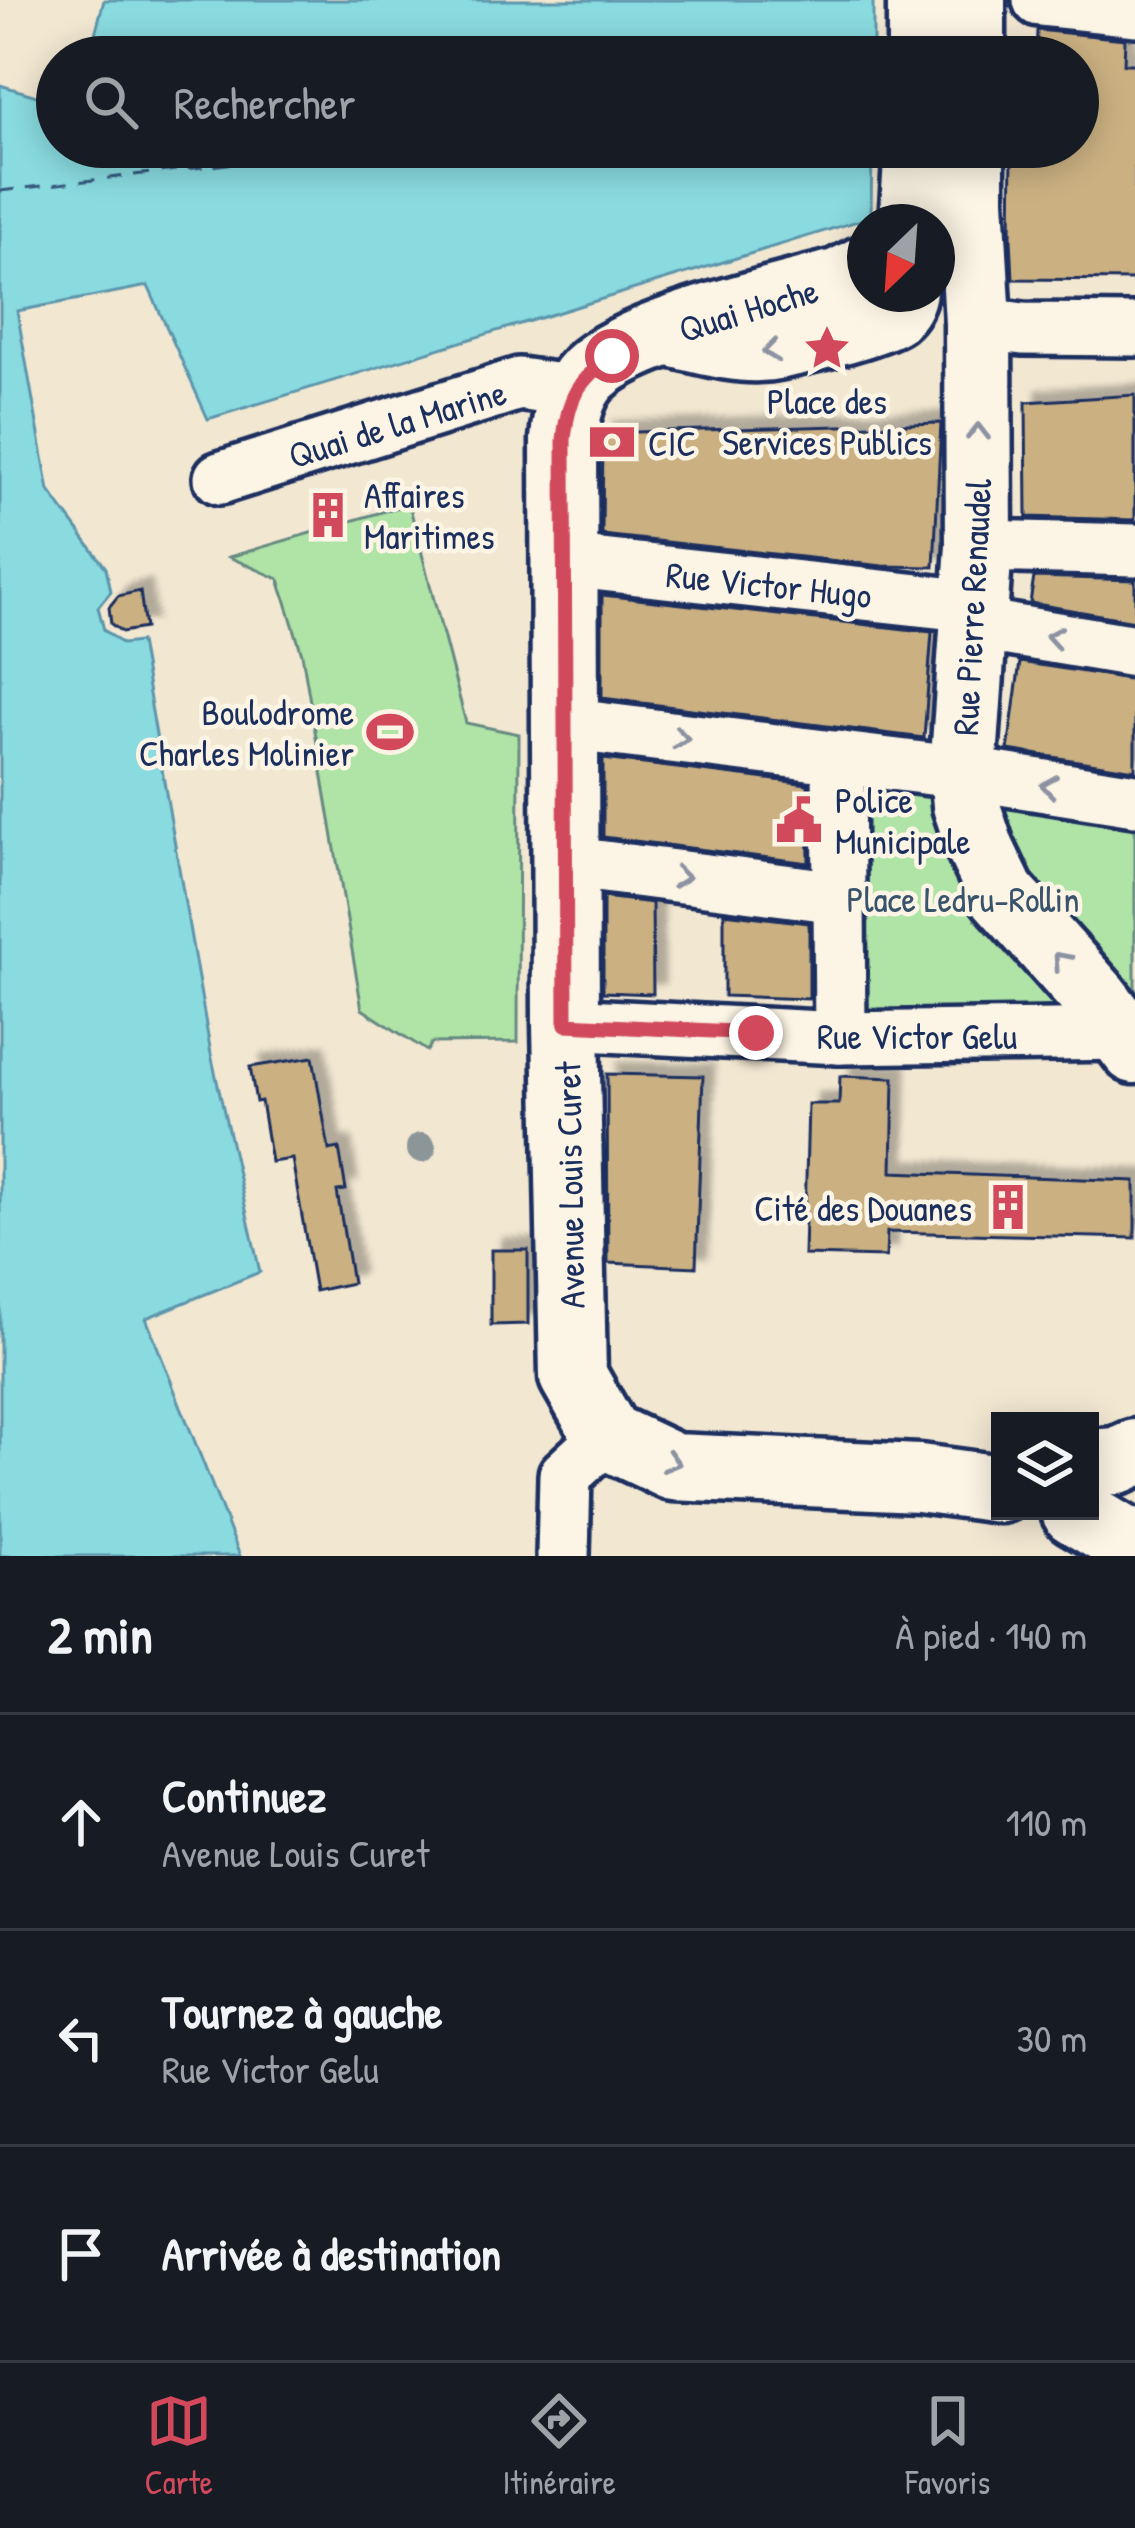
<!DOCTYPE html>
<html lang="fr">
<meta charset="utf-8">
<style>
body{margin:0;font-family:"Patrick Hand",sans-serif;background:#20242c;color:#f1f3f6}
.controls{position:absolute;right:36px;bottom:36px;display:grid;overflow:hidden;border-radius:0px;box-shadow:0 6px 30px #0003}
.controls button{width:108px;height:108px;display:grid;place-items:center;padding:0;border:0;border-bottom:3px solid #363941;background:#171b24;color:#f1f3f6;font:60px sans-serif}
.compass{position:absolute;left:847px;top:204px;width:108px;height:108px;border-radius:50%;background:#171b24;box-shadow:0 6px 30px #0003;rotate:205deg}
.stop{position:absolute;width:36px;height:36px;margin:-27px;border:9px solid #d1495b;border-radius:50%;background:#fff}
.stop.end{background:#d1495b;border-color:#fff;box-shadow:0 3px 12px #0008}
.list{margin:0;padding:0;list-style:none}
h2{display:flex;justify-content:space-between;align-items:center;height:156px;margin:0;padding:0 48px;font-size:51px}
h2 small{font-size:39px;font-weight:400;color:#9ea1a6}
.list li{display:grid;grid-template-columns:78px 1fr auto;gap:36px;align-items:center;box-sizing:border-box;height:216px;padding:0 48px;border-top:3px solid #363941}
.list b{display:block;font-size:45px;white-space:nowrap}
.list p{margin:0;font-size:39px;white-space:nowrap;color:#9ea1a6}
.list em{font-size:39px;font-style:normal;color:#9ea1a6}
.icon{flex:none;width:66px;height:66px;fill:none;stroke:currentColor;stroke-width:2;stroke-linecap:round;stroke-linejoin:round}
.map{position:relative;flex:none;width:1135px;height:1556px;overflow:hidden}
.search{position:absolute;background:#171b24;box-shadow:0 6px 30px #0003;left:36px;right:36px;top:36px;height:132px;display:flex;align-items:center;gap:30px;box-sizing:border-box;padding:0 42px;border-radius:66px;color:#9ea1a6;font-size:45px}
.sheet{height:804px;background:#171b24}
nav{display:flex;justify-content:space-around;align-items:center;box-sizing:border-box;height:168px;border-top:3px solid #363941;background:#171b24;font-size:33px;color:#9ea1a6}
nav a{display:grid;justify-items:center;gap:6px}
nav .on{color:#d1495b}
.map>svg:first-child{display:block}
.green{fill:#b0e4a6;stroke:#668a82;stroke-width:3}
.water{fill:#89dbe0;stroke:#5d96ac;stroke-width:3}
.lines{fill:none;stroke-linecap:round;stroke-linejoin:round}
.ferry{stroke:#365a7e;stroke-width:3;stroke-dasharray:15 12;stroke-linecap:butt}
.building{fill:#cbb182;stroke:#1b2f5e;stroke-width:3;filter:url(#shadow)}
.minor-casing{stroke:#1b2f5e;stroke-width:60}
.major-casing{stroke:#1b2f5e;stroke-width:75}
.minor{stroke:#fcf5e5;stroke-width:51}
.major{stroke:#fcf5e5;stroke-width:66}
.tree{fill:#8c9699}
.oneway{stroke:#8c92a2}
.route{stroke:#d1495b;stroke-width:15}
.labels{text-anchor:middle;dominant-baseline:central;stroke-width:9;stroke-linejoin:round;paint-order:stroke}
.street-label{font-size:36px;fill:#1b2f5e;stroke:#fcf5e5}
.poi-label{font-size:36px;fill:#1b2f5e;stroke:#fcf5e5;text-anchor:start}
.park-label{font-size:36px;fill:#39536c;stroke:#fcf5e5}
</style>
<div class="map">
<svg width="1135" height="1556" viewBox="0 0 1135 1556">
<defs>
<filter id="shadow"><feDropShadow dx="11" dy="-11" stdDeviation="3" flood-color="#0004"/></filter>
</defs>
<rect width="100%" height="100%" fill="#f2e7d1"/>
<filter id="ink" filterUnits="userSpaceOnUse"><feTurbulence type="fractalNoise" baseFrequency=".00833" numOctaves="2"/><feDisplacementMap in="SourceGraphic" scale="24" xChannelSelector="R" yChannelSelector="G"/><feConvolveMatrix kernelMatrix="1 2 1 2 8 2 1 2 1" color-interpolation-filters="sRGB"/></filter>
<g filter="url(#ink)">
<g class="green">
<polygon points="409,504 466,723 519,734 518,1042 432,1043 427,1051 362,1009 302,654 279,579 229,557"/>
<polygon points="838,757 1135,800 1135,1031 840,1016"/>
</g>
<g class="water">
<polygon points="104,0 873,0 873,57 89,57"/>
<polygon points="0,85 57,102 57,147 872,147 871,217 208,419 148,286 17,311 49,491 106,568 111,591 98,607 104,630 122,644 140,642 211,1054 260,1272 146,1318 240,1556 0,1556"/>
</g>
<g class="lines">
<polyline class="ferry" points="0,191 370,147"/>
</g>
<g class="building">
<polygon points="1037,30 1125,39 1124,64 1135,64 1135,280 1013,279 1011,238 1012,147 1078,147 1078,57 1036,57"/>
<polygon points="1135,395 1135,520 1027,517 1026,402"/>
<polygon points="941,423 934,567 883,566 602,535 603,433"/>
<polygon points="1034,577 1135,580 1135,621 1030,603"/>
<polygon points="140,591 145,628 122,632 111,624 109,607 118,596"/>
<polygon points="602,595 932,632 924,738 602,698"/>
<polygon points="1020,662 1135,680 1135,770 1008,750"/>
<polygon points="603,759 808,784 809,863 603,837"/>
<polygon points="603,897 652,903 653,994 603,992"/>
<polygon points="724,913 809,923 809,999 724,996"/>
<polygon points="313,1057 329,1150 339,1148 346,1190 337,1191 352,1283 315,1291 292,1159 271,1162 261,1101 256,1102 250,1067"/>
<polygon points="607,1074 703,1076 696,1267 608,1263"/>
<polygon points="840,1076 894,1078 892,1172 1135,1181 1135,1238 887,1232 886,1257 804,1255 808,1104 839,1104"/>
<polygon points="491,1250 528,1250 528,1324 491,1325"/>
</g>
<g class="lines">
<defs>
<g id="minor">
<polyline points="1039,0 1135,10"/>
<polyline points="978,323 1023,329 1135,330"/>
<path d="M654,337C690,344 731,359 768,355C790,352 880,330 896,318C904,311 908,304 910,294"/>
<polyline points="220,478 519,384 575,392"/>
<polyline points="979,546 1135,550"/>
<polyline points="565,561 973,606"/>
<polyline points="973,624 1135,651"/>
<polyline points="565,724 963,773 1135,800"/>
<polyline points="838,757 840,1038"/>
<polyline points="565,862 839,897"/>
<polyline points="566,1024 840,1038 1124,1034"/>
<polyline points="563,1556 565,1475 607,1436"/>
</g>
<g id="major">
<polyline points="921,57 921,0"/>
<polyline points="972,57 972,0"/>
<polyline points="971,147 971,200 978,323 979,546 963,773 966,805 981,850 1002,894 1096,999 1135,1050"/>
<polyline points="913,222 918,147"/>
<path d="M865,269L840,282C779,299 632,331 589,373C571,391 566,416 564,440L566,1024L573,1376L607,1436L673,1467L919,1478L1000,1489"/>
<polyline points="1090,1463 1117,1461 1135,1453"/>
<polyline points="1075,1511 1120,1538 1135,1554"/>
</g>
</defs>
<use href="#minor" class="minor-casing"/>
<use href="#major" class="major-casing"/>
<use href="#minor" class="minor"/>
<use href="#major" class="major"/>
</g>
<circle class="tree" cx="421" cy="1148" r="15"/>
<defs><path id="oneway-chevron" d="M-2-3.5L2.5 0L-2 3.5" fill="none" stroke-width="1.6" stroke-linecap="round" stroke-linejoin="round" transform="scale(3)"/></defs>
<g class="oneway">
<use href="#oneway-chevron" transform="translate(771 351) rotate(173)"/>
<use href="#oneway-chevron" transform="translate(978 432) rotate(-90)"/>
<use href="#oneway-chevron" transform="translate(1054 637) rotate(-170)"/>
<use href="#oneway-chevron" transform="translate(681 738) rotate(7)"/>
<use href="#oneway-chevron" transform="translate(1049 786) rotate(-171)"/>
<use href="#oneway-chevron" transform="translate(681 877) rotate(7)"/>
<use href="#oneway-chevron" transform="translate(1061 960) rotate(-132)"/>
<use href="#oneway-chevron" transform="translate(672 1462) rotate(16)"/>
</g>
</g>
<g class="lines" filter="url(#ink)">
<path class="route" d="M612,356C577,381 568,398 564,440L566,1024L756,1033"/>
</g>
<defs>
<symbol id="sight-bare" viewBox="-9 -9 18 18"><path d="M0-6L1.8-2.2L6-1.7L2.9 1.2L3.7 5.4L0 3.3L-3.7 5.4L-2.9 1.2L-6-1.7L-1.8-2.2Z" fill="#d1495b" stroke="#fcf5e5" stroke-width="2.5" paint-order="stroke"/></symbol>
<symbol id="bank-bare" viewBox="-9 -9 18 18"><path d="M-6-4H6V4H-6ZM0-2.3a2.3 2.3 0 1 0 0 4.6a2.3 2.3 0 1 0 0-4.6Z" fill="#d1495b" stroke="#fcf5e5" stroke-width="2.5" paint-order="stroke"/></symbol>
<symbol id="building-bare" viewBox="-9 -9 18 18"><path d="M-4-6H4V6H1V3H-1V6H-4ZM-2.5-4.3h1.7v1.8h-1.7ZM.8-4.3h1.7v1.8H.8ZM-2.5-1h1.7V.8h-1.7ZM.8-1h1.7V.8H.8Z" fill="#d1495b" stroke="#fcf5e5" stroke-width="2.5" paint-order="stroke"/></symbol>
<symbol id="stadium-bare" viewBox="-9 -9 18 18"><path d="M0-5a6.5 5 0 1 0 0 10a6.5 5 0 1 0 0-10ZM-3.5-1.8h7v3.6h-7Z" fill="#d1495b" stroke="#fcf5e5" stroke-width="2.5" paint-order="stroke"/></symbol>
<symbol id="civic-bare" viewBox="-9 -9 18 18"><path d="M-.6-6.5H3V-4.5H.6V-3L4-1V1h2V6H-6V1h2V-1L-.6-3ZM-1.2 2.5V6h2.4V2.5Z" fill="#d1495b" stroke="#fcf5e5" stroke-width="2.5" paint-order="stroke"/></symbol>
</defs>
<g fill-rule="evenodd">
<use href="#sight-bare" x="794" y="315" width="66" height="66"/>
<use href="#bank-bare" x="579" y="409" width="66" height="66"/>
<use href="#building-bare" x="295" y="482" width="66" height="66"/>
<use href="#stadium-bare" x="357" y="699" width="66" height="66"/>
<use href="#civic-bare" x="766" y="787" width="66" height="66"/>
<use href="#building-bare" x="975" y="1174" width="66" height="66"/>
</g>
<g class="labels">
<g class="street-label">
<text transform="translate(748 309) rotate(-17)">Quai Hoche</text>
<text transform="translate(397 423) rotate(-17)">Quai de la Marine</text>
<text transform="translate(769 584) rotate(6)">Rue Victor Hugo</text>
<text transform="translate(971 607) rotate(-87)">Rue Pierre Renaudel</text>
<text x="917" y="1035">Rue Victor Gelu</text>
<text transform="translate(569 1185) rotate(-91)">Avenue Louis Curet</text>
</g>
<g class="poi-label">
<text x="827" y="400" text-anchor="middle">Place des<tspan x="827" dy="41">Services Publics</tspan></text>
<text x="648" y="442">CIC</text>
<text x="364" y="494">Affaires<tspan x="364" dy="41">Maritimes</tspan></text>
<text x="354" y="711" text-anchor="end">Boulodrome<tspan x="354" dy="41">Charles Molinier</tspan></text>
<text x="835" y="799">Police<tspan x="835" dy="41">Municipale</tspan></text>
<text x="972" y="1207" text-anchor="end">Cité des Douanes</text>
</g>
<g class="park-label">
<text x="963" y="898">Place Ledru-Rollin</text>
</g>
</g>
</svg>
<div class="controls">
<button><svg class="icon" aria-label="layers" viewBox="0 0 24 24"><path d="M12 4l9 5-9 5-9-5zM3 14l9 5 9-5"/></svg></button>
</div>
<svg class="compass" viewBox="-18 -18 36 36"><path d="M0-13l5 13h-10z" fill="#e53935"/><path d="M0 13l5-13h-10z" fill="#9ea1a6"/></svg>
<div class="stop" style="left:612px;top:356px"></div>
<div class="stop end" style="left:756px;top:1033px"></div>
<div class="search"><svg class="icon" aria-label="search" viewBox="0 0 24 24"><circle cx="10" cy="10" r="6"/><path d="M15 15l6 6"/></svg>Rechercher</div>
</div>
<section class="sheet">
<h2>2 min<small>À pied · 140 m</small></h2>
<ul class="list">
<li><svg class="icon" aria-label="ahead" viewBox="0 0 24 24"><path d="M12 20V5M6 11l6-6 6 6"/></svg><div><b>Continuez</b><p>Avenue Louis Curet</p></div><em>110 m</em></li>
<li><svg class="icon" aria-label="left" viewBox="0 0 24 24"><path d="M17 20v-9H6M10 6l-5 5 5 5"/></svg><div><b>Tournez à gauche</b><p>Rue Victor Gelu</p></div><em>30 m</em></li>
<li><svg class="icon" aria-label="arrive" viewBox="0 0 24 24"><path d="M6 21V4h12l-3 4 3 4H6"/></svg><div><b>Arrivée à destination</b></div></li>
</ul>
</section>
<nav>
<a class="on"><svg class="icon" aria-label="map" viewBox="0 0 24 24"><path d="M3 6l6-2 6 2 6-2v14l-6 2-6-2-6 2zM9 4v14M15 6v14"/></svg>Carte</a>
<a><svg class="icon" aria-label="directions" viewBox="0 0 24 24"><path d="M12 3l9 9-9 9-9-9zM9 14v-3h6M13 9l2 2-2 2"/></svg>Itinéraire</a>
<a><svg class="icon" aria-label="saved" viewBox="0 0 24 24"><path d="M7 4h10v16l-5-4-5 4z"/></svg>Favoris</a>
</nav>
